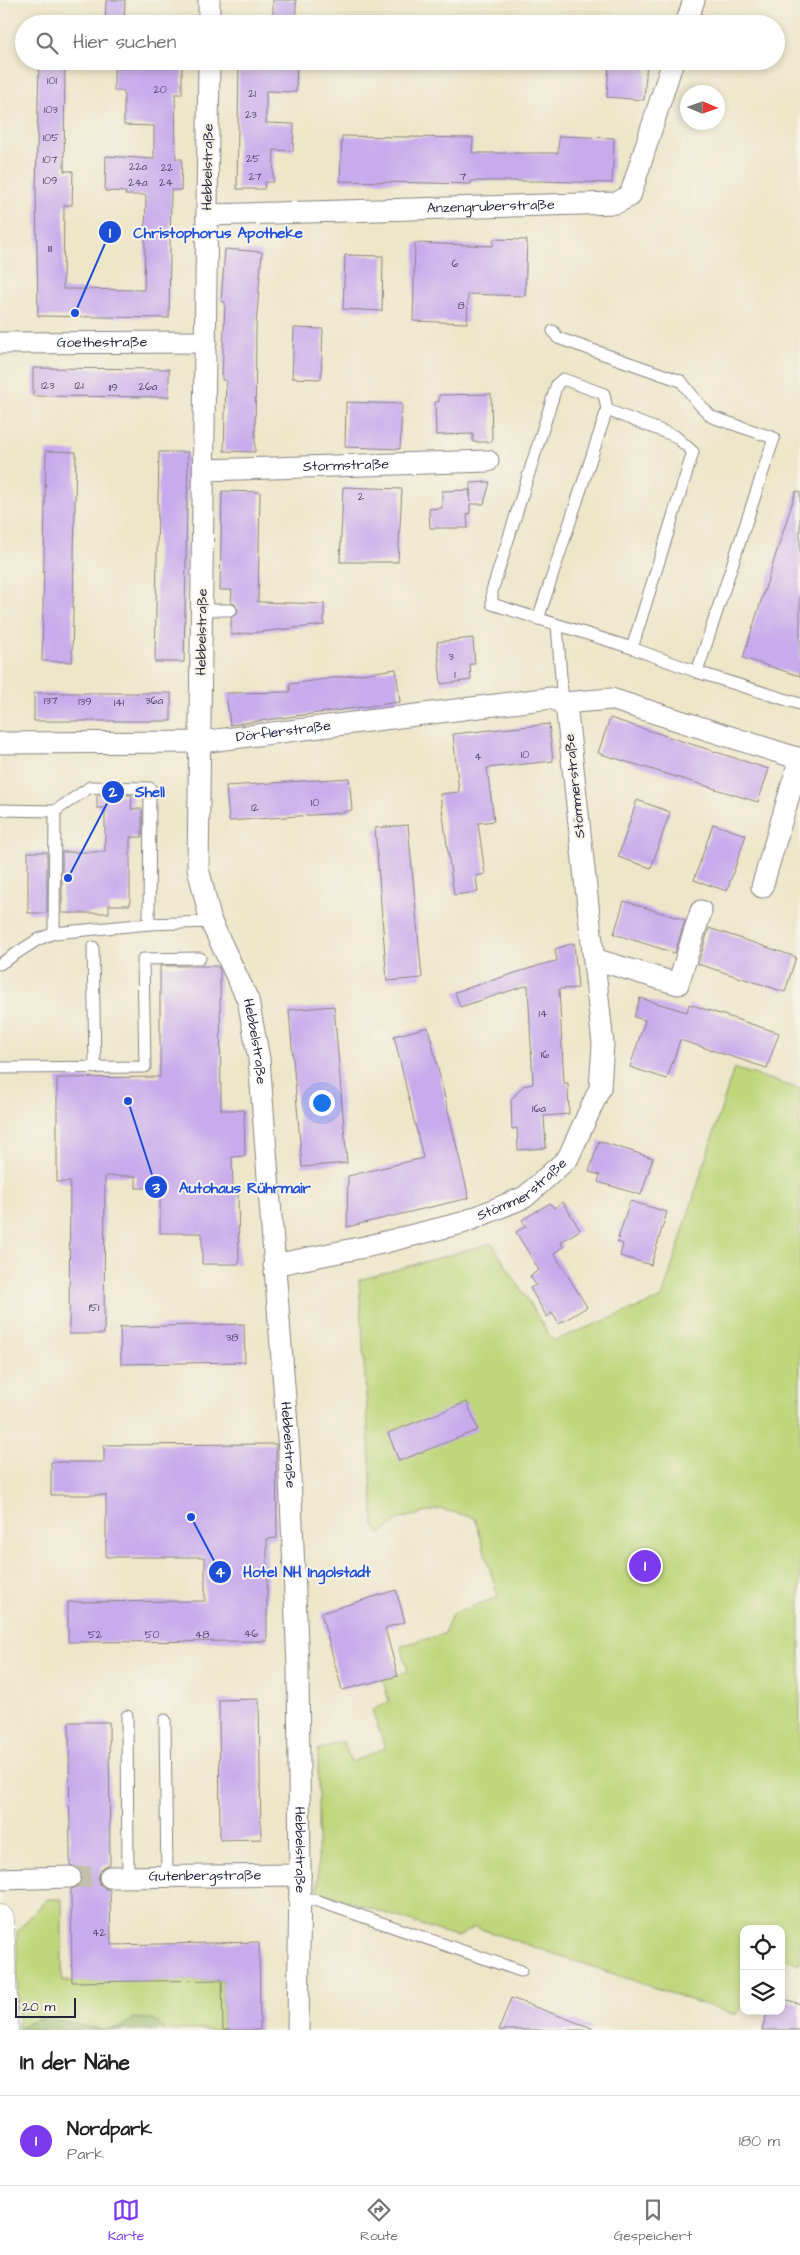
<!DOCTYPE html>
<html lang="de">
<meta charset="utf-8">
<style>
body{margin:0;font-family:"Architects Daughter",sans-serif;background:#f2f2f2;color:#222}
.controls{position:absolute;right:15px;bottom:15px;display:grid;overflow:hidden;border-radius:10px;box-shadow:0 2px 8px #0003}
.controls button{width:45px;height:45px;display:grid;place-items:center;padding:0;border:0;border-bottom:1px solid #e0e0e0;background:#fff;color:#222;font:25px sans-serif}
.compass{position:absolute;left:680px;top:85px;width:45px;height:45px;border-radius:50%;background:#fff;box-shadow:0 2px 8px #0003;rotate:92deg}
.scale{position:absolute;left:15px;bottom:12px;width:61px;box-sizing:border-box;padding-left:5px;border:2px solid #22223b;border-top:0;font-size:14px;line-height:18px;white-space:nowrap;color:#22223b;-webkit-text-stroke:4px #f7f3e8;paint-order:stroke}
.you{position:absolute;left:321px;top:1102px;width:18px;height:18px;margin:-12px;border:4px solid #fff;border-radius:50%;background:#1a73e8;box-shadow:0 0 0 8px #1a73e833}
.badge{display:grid;place-items:center;width:32px;height:32px;border-radius:50%;background:#7c3aed;color:#fff;font-size:16px;font-weight:700}
.pin{position:absolute;translate:-50% -50%;border:2px solid #fff;box-shadow:0 1px 5px #0006}
.list{margin:0;padding:0;list-style:none}
h2{display:flex;justify-content:space-between;align-items:center;height:65px;margin:0;padding:0 20px;font-size:21px}
h2 small{font-size:16px;font-weight:400;color:#767676}
.list li{display:grid;grid-template-columns:32px 1fr auto;gap:15px;align-items:center;box-sizing:border-box;height:90px;padding:0 20px;border-top:1px solid #e0e0e0}
.list b{display:block;font-size:19px;white-space:nowrap}
.list p{margin:0;font-size:16px;white-space:nowrap;color:#767676}
.list em{font-size:16px;font-style:normal;color:#767676}
.icon{flex:none;width:28px;height:28px;fill:none;stroke:currentColor;stroke-width:2;stroke-linecap:round;stroke-linejoin:round}
.map{position:relative;flex:none;width:800px;height:2030px;overflow:hidden}
.search{position:absolute;background:#fff;box-shadow:0 2px 8px #0003;left:15px;right:15px;top:15px;height:55px;display:flex;align-items:center;gap:12px;box-sizing:border-box;padding:0 18px;border-radius:28px;color:#767676;font-size:19px}
.sheet{height:155px;background:#fff}
nav{display:flex;justify-content:space-around;align-items:center;box-sizing:border-box;height:70px;border-top:1px solid #e0e0e0;background:#fff;font-size:14px;color:#767676}
nav a{display:grid;justify-items:center;gap:2px}
nav .on{color:#7c3aed}
.map>svg:first-child{display:block}
.green{fill:#bfd67a;stroke:#707c5a}
.forest{fill:#97b76a;stroke:#5c6c52}
.building{fill:#c8abec}
.lines{fill:none;stroke-linecap:round;stroke-linejoin:round}
.street-tunnel{stroke:#c4bfad;stroke-width:21;stroke-dasharray:21 11;stroke-linecap:butt}
.lane-casing{stroke:#888482;stroke-width:13}
.street-casing{stroke:#888482;stroke-width:23}
.primary-casing{stroke:#888482;stroke-width:29}
.lane{stroke:#fff;stroke-width:11}
.street{stroke:#fff;stroke-width:21}
.primary{stroke:#fff;stroke-width:28}
.labels{text-anchor:middle;dominant-baseline:central;stroke-width:4;stroke-linejoin:round;paint-order:stroke}
.number-label{font-size:11px;fill:#4c4467}
.street-label{font-size:14px;fill:#22223b;stroke:#f7f3e8}
.leader{fill:none;stroke:#1d4ed8;stroke-width:2}
.callout-dot{fill:#1d4ed8;stroke:#f7f3e8;stroke-width:2}
.mark-label{font-size:15px;text-anchor:middle;font-weight:bold;fill:#fff}
.callout-label{font-size:15px;text-anchor:middle;font-weight:bold;fill:#1d4ed8;stroke:#f7f3e8;stroke-width:4;stroke-linejoin:round;paint-order:stroke}
</style>
<div class="map">
<svg width="800" height="2030" viewBox="0 0 800 2030">
<rect width="100%" height="100%" fill="#f7f3e8"/>
<filter id="ink" filterUnits="userSpaceOnUse"><feTurbulence type="fractalNoise" baseFrequency=".02" numOctaves="2"/><feDisplacementMap in="SourceGraphic" scale="10" xChannelSelector="R" yChannelSelector="G"/><feConvolveMatrix kernelMatrix="1 2 1 2 8 2 1 2 1" color-interpolation-filters="sRGB"/></filter>
<filter id="wash" filterUnits="userSpaceOnUse"><feTurbulence type="fractalNoise" baseFrequency=".0096" numOctaves="4" result="noise"/><feDisplacementMap in="SourceGraphic" scale="20" xChannelSelector="R" yChannelSelector="G"/><feGaussianBlur stdDeviation="1.12" result="paint"/><feColorMatrix in="noise" values="0 0 0 0 0 0 0 0 0 0 0 0 0 0 0 0 0 1.4 0 .05"/><feComposite in="paint" operator="in"/></filter>
<g filter="url(#wash)">
<rect width="100%" height="100%" fill="#ede6c9"/>
<g class="green">
<polygon points="734,1068 800,1089 800,1964 783,1958 781,1960 781,1929 744,1929 744,2005 735,2015 475,1927 458,1937 318,1891 318,1750 343,1741 351,1762 385,1748 372,1710 389,1702 383,1680 408,1671 401,1646 444,1634 452,1614 498,1597 475,1518 440,1509 399,1519 380,1535 374,1526 359,1280 492,1243 553,1341 662,1298"/>
<polygon points="47,1899 62,1899 62,1981 222,1980 223,2030 166,2030 133,2018 121,2027 103,2030 49,2018 38,2019 18,2027 17,1931"/>
</g>
<g class="forest">
<polygon points="49,2018 102,2030 18,2030 18,2027 38,2019"/>
<polygon points="133,2018 154,2019 166,2030 103,2030 121,2027"/>
</g>
<g id="blocks">
<g class="building">
<polygon points="106,0 125,0 124,24 105,24"/>
<rect x="273" y="0" width="23" height="23"/>
<polygon points="39,61 65,61 64,171 73,171 72,205 64,205 63,289 144,290 146,195 125,195 126,192 105,191 106,156 154,159 154,126 124,125 124,91 114,91 114,61 182,61 182,94 175,94 176,159 182,159 181,190 171,190 169,318 38,316 36,190"/>
<polygon points="239,61 297,61 296,92 266,91 266,123 294,124 293,151 274,150 273,182 265,182 264,189 237,189"/>
<polygon points="609,61 647,61 644,100 607,97"/>
<polygon points="342,136 473,138 472,153 558,153 559,136 614,138 612,183 539,181 471,181 471,184 340,181"/>
<polygon points="493,239 527,240 525,296 468,294 467,323 413,321 415,243 493,246"/>
<polygon points="225,249 262,252 256,326 255,452 224,451 226,380 222,380 225,302 221,301"/>
<polygon points="345,255 383,256 382,311 343,309"/>
<polygon points="294,328 323,329 321,379 292,378"/>
<polygon points="33,368 169,369 169,397 33,396"/>
<polygon points="491,394 492,442 473,442 473,434 436,435 435,402 439,402 439,395"/>
<polygon points="346,402 402,404 400,449 345,447"/>
<polygon points="46,451 76,452 72,662 42,661"/>
<polygon points="159,452 188,452 184,662 155,662"/>
<polygon points="490,482 484,504 470,504 470,514 467,514 468,528 430,528 429,509 442,508 442,491 470,490 470,502 470,483"/>
<polygon points="343,487 402,489 398,562 340,562"/>
<polygon points="222,491 260,492 258,602 324,604 324,625 231,635 231,617 237,614 238,610 235,604 231,603 232,590 220,590"/>
<polygon points="796,491 800,492 800,676 743,658"/>
<polygon points="473,638 475,664 470,664 471,680 441,684 437,642"/>
<polygon points="396,669 400,702 230,725 226,693 290,692 290,684"/>
<rect x="34" y="693" width="137" height="28"/>
<polygon points="610,718 769,769 758,802 598,753"/>
<polygon points="549,724 553,761 487,768 494,821 478,823 485,874 476,876 478,892 454,895 440,794 459,792 453,734"/>
<polygon points="349,778 352,810 340,813 229,821 226,786"/>
<polygon points="97,795 132,795 131,809 142,809 142,837 130,837 130,905 109,905 109,913 62,913 62,852 105,852 105,808 97,808"/>
<polygon points="637,800 670,812 651,868 618,857"/>
<polygon points="713,824 746,835 727,891 694,880"/>
<polygon points="408,825 422,978 387,981 375,828"/>
<rect x="28" y="852" width="19" height="61"/>
<polygon points="624,901 685,920 675,953 614,934"/>
<polygon points="709,928 796,957 785,992 698,964"/>
<polygon points="574,943 578,988 559,989 564,1083 568,1083 569,1114 544,1116 546,1148 518,1150 517,1128 512,1129 511,1100 523,1086 533,1084 528,985 460,1007 455,992 547,963 557,961 555,949"/>
<polygon points="160,966 218,966 220,971 221,1110 244,1110 245,1156 232,1157 233,1188 238,1188 239,1264 202,1264 202,1233 160,1233 160,1188 136,1188 136,1176 105,1176 104,1334 69,1334 70,1182 57,1182 57,1078 160,1077"/>
<polygon points="640,998 687,1012 689,1004 779,1033 767,1068 680,1040 667,1079 630,1067 645,1020 634,1017"/>
<polygon points="334,1006 347,1163 302,1167 289,1010"/>
<polygon points="428,1027 469,1198 347,1227 348,1176 423,1158 394,1036"/>
<polygon points="599,1141 653,1158 641,1195 598,1182 600,1175 589,1172"/>
<polygon points="630,1201 667,1212 651,1265 620,1256 623,1244 617,1242"/>
<polygon points="563,1202 580,1230 561,1242 563,1247 554,1253 587,1307 559,1324 552,1313 547,1317 530,1288 536,1285 530,1276 539,1270 516,1232 526,1226 522,1220 550,1203 554,1208"/>
<polygon points="244,1324 245,1362 121,1364 120,1327"/>
<polygon points="467,1402 478,1430 399,1461 388,1433"/>
<polygon points="276,1444 277,1538 267,1539 267,1641 68,1642 68,1602 205,1601 205,1557 106,1557 106,1495 51,1495 51,1462 104,1462 104,1445"/>
<polygon points="396,1590 405,1622 385,1628 398,1676 342,1690 321,1613"/>
<polygon points="259,1699 261,1839 220,1840 219,1700"/>
<polygon points="69,1722 109,1722 110,1864 103,1867 98,1877 100,1884 104,1888 110,1890 111,1945 259,1942 260,2030 223,2030 222,1980 72,1982 71,1889 77,1887 82,1877 80,1870 70,1865"/>
<polygon points="511,1998 592,2028 591,2030 499,2030"/>
<polygon points="781,1998 800,2004 800,2030 762,2030 768,2011 781,2011"/>
</g>
</g>
</g>
<g filter="url(#ink)">
<use href="#blocks" fill-opacity="0" stroke="#888482" stroke-width="1"/>
<g class="lines">
<polyline class="street-tunnel" points="70,1877 110,1877"/>
<defs>
<g id="lane">
<polyline points="553,331 558,338 681,381 699,404 712,417 774,438 697,672"/>
<polyline points="203,610 231,610"/>
<polyline points="538,619 607,410"/>
<polyline points="557,625 563,703"/>
<polyline points="632,648 693,452 675,436 607,410 604,394 563,379 557,384 492,591 492,604 632,648 697,672 800,704"/>
<polyline points="0,810 55,811 90,787 150,788 149,924"/>
<polyline points="54,933 55,811"/>
<polyline points="93,947 95,1068"/>
<polyline points="0,964 37,940 54,933 149,924 211,922"/>
<polyline points="0,1068 145,1067 143,959 200,958"/>
<polyline points="127,1716 128,1877"/>
<polyline points="165,1720 167,1876"/>
<polyline points="300,1900 315,1900 521,1971"/>
</g>
<g id="street">
<polyline points="209,24 209,0"/>
<polyline points="686,24 694,0"/>
<path id="s1" d="M209,61L198,868L211,922L248,1000L259,1059L289,1451L298,1667L300,1875L298,2030"/>
<path id="s2" d="M207,215L616,203L630,196L673,61"/>
<path id="s3" d="M0,343L206,342"/>
<path id="s4" d="M205,470L488,461"/>
<path id="s5" d="M0,743L201,742L551,698L563,703L611,699L800,759"/>
<polyline points="762,887 800,758"/>
<polyline points="594,959 678,984 701,911"/>
<path id="s6" d="M274,1265L369,1246L462,1223L525,1197L568,1158L600,1088L603,1044L567,713L563,703"/>
<path id="s7" d="M110,1877L300,1875"/>
<polyline points="0,1879 70,1877"/>
</g>
<polyline id="primary" points="0,1919 4,2030"/>
</defs>
<use href="#lane" class="lane-casing"/>
<use href="#street" class="street-casing"/>
<use href="#primary" class="primary-casing"/>
<use href="#lane" class="lane"/>
<use href="#street" class="street"/>
<use href="#primary" class="primary"/>
</g>
</g>
<g class="labels">
<g class="number-label">
<text x="52" y="80">101</text>
<text x="160" y="89">20</text>
<text x="252" y="93">21</text>
<text x="51" y="109">103</text>
<text x="251" y="114">23</text>
<text x="51" y="137">105</text>
<text x="253" y="158">25</text>
<text x="50" y="159">107</text>
<text x="138" y="166">22a</text>
<text x="167" y="167">22</text>
<text x="255" y="176">27</text>
<text x="463" y="176">7</text>
<text x="50" y="180">109</text>
<text x="138" y="182">24a</text>
<text x="166" y="182">24</text>
<text x="50" y="248">111</text>
<text x="455" y="263">6</text>
<text x="461" y="305">8</text>
<text x="48" y="385">123</text>
<text x="79" y="385">121</text>
<text x="148" y="386">26a</text>
<text x="113" y="387">119</text>
<text x="361" y="496">2</text>
<text x="451" y="656">3</text>
<text x="455" y="674">1</text>
<text x="51" y="700">137</text>
<text x="154" y="700">36a</text>
<text x="85" y="701">139</text>
<text x="119" y="702">141</text>
<text x="525" y="754">10</text>
<text x="478" y="756">4</text>
<text x="315" y="802">10</text>
<text x="255" y="807">12</text>
<text x="543" y="1013">14</text>
<text x="545" y="1054">16</text>
<text x="539" y="1108">16a</text>
<text x="94" y="1307">151</text>
<text x="232" y="1337">38</text>
<text x="251" y="1633">46</text>
<text x="95" y="1634">52</text>
<text x="152" y="1634">50</text>
<text x="202" y="1634">48</text>
<text x="99" y="1932">42</text>
</g>
<g class="street-label">
<text transform="translate(208 167) rotate(-89)">Hebbelstraße</text>
<text stroke="none"><textPath href="#s2" startOffset="284">Anzengruberstraße</textPath></text>
<text stroke="none"><textPath href="#s3" startOffset="102">Goethestraße</textPath></text>
<text stroke="none"><textPath href="#s4" startOffset="141">Stormstraße</textPath></text>
<text transform="translate(202 632) rotate(-89)">Hebbelstraße</text>
<text stroke="none"><textPath href="#s5" startOffset="284">Dörflerstraße</textPath></text>
<text transform="translate(575 786) rotate(-96)">Stömmerstraße</text>
<text stroke="none"><textPath href="#s1" startOffset="991">Hebbelstraße</textPath></text>
<text stroke="none"><textPath href="#s6" startOffset="262">Stömmerstraße</textPath></text>
<text stroke="none"><textPath href="#s1" startOffset="1396">Hebbelstraße</textPath></text>
<text stroke="none"><textPath href="#s1" startOffset="1801">Hebbelstraße</textPath></text>
<text stroke="none"><textPath href="#s7" startOffset="95">Gutenbergstraße</textPath></text>
</g>
</g>
<path class="leader" d="M75 313L110 232M68 878L113 792M128 1101L156 1187M191 1517L220 1572"/>
<g class="callout-dot">
<circle cx="75" cy="313" r="5"/>
<circle cx="68" cy="878" r="5"/>
<circle cx="128" cy="1101" r="5"/>
<circle cx="191" cy="1517" r="5"/>
<circle cx="110" cy="232" r="12"/>
<circle cx="113" cy="792" r="12"/>
<circle cx="156" cy="1187" r="12"/>
<circle cx="220" cy="1572" r="12"/>
</g>
<g class="mark-label">
<text x="110" y="238">1</text>
<text x="113" y="797">2</text>
<text x="156" y="1193">3</text>
<text x="220" y="1577">4</text>
</g>
<g class="callout-label">
<text x="218" y="238">Christophorus Apotheke</text>
<text x="150" y="797">Shell</text>
<text x="245" y="1193">Autohaus Rührmair</text>
<text x="307" y="1577">Hotel NH Ingolstadt</text>
</g>
</svg>
<div class="controls">
<button><svg class="icon" aria-label="locate" viewBox="0 0 24 24"><circle cx="12" cy="12" r="6"/><path d="M12 2v4M12 18v4M2 12h4M18 12h4"/></svg></button>
<button><svg class="icon" aria-label="layers" viewBox="0 0 24 24"><path d="M12 4l9 5-9 5-9-5zM3 14l9 5 9-5"/></svg></button>
</div>
<svg class="compass" viewBox="-18 -18 36 36"><path d="M0-13l5 13h-10z" fill="#e53935"/><path d="M0 13l5-13h-10z" fill="#767676"/></svg>
<div class="scale">20 m</div>
<div class="you"></div>
<div class="pin badge" style="left:645px;top:1566px">1</div>
<div class="search"><svg class="icon" aria-label="search" viewBox="0 0 24 24"><circle cx="10" cy="10" r="6"/><path d="M15 15l6 6"/></svg>Hier suchen</div>
</div>
<section class="sheet">
<h2>In der Nähe<small></small></h2>
<ul class="list">
<li><span class="badge">1</span><div><b>Nordpark</b><p>Park</p></div><em>180 m</em></li>
</ul>
</section>
<nav>
<a class="on"><svg class="icon" aria-label="map" viewBox="0 0 24 24"><path d="M3 6l6-2 6 2 6-2v14l-6 2-6-2-6 2zM9 4v14M15 6v14"/></svg>Karte</a>
<a><svg class="icon" aria-label="directions" viewBox="0 0 24 24"><path d="M12 3l9 9-9 9-9-9zM9 14v-3h6M13 9l2 2-2 2"/></svg>Route</a>
<a><svg class="icon" aria-label="saved" viewBox="0 0 24 24"><path d="M7 4h10v16l-5-4-5 4z"/></svg>Gespeichert</a>
</nav>
